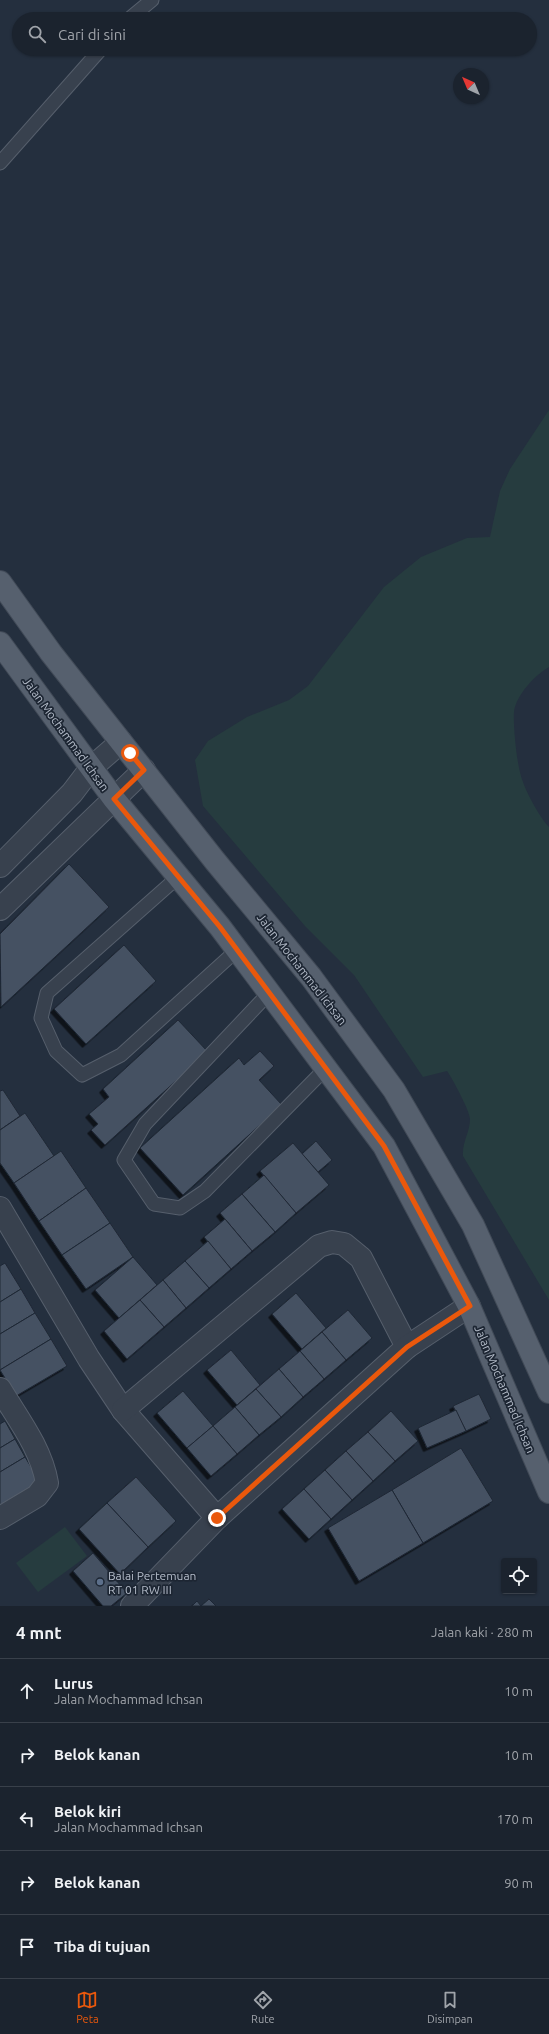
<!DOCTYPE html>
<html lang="id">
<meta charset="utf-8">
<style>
body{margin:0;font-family:Ubuntu,sans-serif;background:#282f3a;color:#f1f3f6}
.controls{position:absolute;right:12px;bottom:12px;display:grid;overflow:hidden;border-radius:4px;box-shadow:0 1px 3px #0004}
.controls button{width:36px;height:36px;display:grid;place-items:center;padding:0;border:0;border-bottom:1px solid #39404a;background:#1b232e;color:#f1f3f6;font:20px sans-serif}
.compass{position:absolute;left:453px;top:68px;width:36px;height:36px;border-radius:50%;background:#1b232e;box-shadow:0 1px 3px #0004;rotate:316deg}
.stop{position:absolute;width:12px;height:12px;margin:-9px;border:3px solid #ea580c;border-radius:50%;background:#fff}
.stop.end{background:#ea580c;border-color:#fff;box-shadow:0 1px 4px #0008}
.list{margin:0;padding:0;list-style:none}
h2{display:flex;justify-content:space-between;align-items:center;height:52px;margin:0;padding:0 16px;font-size:17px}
h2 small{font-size:13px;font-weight:400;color:#a0a4aa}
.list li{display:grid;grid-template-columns:26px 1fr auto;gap:12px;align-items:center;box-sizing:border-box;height:64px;padding:0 16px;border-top:1px solid #39404a}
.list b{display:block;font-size:15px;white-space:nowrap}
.list p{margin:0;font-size:13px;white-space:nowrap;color:#a0a4aa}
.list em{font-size:13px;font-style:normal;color:#a0a4aa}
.icon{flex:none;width:22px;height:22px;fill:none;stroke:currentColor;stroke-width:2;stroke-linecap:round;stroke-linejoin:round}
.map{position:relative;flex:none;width:549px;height:1606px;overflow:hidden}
.search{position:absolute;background:#1b232e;box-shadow:0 1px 3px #0004;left:12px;right:12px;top:12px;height:44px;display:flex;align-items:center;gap:10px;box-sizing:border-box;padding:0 14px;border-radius:22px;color:#a0a4aa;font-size:15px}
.sheet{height:372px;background:#1b232e}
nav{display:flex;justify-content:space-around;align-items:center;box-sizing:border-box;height:56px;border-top:1px solid #39404a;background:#1b232e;font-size:11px;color:#a0a4aa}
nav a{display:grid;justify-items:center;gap:2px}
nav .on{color:#ea580c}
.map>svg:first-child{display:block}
.green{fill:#263c3f}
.building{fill:#455162;stroke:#1f2835;filter:url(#shadow)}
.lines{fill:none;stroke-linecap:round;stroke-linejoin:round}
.lane-casing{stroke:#565f6c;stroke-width:15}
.street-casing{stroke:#565f6c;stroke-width:24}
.primary-casing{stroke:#414a57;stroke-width:24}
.lane{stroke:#38414e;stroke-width:13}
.street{stroke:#38414e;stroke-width:22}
.primary{stroke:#56606e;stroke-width:22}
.route{stroke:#ea580c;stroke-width:5}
.service-dot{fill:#5c6f8a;stroke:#1d2633;stroke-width:1.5}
.labels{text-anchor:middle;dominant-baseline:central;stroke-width:3.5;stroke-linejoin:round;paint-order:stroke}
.street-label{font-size:12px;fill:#b4bcc9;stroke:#1d2633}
.poi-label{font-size:12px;fill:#b4bcc9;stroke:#1d2633;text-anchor:start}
</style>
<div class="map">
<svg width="549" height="1606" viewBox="0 0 549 1606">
<defs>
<filter id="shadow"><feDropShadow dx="-3.5" dy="3.5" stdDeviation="0" flood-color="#0009"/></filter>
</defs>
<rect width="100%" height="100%" fill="#242f3e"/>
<g class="green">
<path d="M549,410V667C535,675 516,695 514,712C513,727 517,768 523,782C527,794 541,819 549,827V1300L463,1156C462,1142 470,1132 470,1119C470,1111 452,1078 447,1071L423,1077L354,975L305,926L203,806L195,760L208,741L247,717L289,700L308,686L384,587L421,557L467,538L490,537L500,491L510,469Z"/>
<polygon points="65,1527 87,1556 38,1592 16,1563"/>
</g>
<g class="building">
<polygon points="69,864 109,907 1,1007 0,934"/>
<polygon points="124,945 156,981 86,1044 54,1009"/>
<polygon points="178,1020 208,1052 105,1145 91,1130 98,1124 89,1114 109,1097 103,1089"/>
<polygon points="260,1051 274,1066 259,1080 282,1105 183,1195 140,1148 239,1058 244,1065"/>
<polygon points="3,1090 20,1116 0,1130 0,1091"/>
<polygon points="25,1113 54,1156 14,1183 0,1163 0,1130"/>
<polygon points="316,1141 332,1160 318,1172 302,1154"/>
<polygon points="293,1143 329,1185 296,1213 260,1171"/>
<polygon points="61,1151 86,1188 39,1221 14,1183"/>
<polygon points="264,1175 296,1213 275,1232 242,1194"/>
<polygon points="86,1188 110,1223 62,1255 39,1221"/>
<polygon points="242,1194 275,1232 252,1251 220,1213"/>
<polygon points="225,1219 252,1251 231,1269 204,1237"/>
<polygon points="110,1223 133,1257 86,1289 62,1255"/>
<polygon points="208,1241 231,1269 209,1288 185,1261"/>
<polygon points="133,1257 157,1285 119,1318 95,1290"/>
<polygon points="185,1261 209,1288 186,1308 163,1280"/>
<polygon points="5,1263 21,1289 0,1302 0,1266"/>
<polygon points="163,1280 186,1308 164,1327 140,1300"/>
<polygon points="21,1289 35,1313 0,1334 0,1302"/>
<polygon points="296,1293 326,1328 302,1349 272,1314"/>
<polygon points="140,1300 164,1327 127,1359 104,1331"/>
<polygon points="348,1310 372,1338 346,1360 322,1332"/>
<polygon points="35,1313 51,1339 0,1370 0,1334"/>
<polygon points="322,1332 346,1360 324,1379 300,1351"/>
<polygon points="51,1339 67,1366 16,1396 0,1370"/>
<polygon points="231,1350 260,1385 237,1405 207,1370"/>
<polygon points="300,1351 324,1379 303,1397 279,1369"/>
<polygon points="279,1369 303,1397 281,1417 256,1389"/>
<polygon points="256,1389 281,1417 259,1435 235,1407"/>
<polygon points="183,1391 213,1426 187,1448 157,1413"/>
<polygon points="479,1394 491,1419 466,1431 453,1406"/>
<polygon points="235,1407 259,1435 237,1454 213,1426"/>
<polygon points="456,1410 466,1431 427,1448 418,1428"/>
<polygon points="391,1411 418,1441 395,1461 368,1432"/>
<polygon points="5,1421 15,1439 0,1448 0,1424"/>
<polygon points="213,1426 237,1454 211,1476 187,1448"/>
<polygon points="368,1432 395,1461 373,1481 346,1451"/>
<polygon points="15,1439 25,1457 0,1472 0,1448"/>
<polygon points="461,1448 493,1501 423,1543 392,1490"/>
<polygon points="346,1451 373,1481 352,1500 325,1470"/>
<polygon points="25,1457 40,1482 0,1505 0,1472"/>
<polygon points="325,1470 352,1500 331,1519 304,1489"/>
<polygon points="136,1477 176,1521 148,1547 107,1503"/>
<polygon points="304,1489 331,1519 309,1539 282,1509"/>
<polygon points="392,1490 423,1543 359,1581 328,1528"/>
<polygon points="107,1503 148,1547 120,1574 79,1529"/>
<polygon points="93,1553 127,1593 111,1606 103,1606 73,1571"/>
<polygon points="209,1599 216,1606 192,1606 197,1601 201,1606"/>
</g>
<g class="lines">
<defs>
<g id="lane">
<polyline points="129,19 152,0"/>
<polyline points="0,163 101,49"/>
<polyline points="178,877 47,993 41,1018 56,1051 82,1075 121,1055 237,950"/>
<polyline points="269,993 145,1124 124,1160 154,1204 180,1208 205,1191 326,1068"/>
</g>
<g id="street">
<polyline points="0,866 72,793 91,768 121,742"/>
<polyline points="0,909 144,770"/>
<polyline points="0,1208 89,1359 123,1410 217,1518"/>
<path d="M0,1389C18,1419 41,1448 47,1483L37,1496L0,1518"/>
<polyline points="123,1410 319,1246 332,1242 344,1244 361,1258 407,1347"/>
<polyline points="132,1606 217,1518 407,1347 469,1306"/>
</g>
<g id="primary">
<polyline points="0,582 51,653 215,861 311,977 394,1090 473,1225 549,1392"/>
<polyline points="0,643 114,799 220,927 384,1146 469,1306 549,1492"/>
</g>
</defs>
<use href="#lane" class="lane-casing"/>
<use href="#street" class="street-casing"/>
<use href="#primary" class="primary-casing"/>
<use href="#lane" class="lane"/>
<use href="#street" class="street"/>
<use href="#primary" class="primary"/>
</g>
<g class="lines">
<polyline class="route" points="130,753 144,770 114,799 220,927 384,1146 470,1306 407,1347 217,1518"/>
</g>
<circle class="service-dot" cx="100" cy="1582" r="4"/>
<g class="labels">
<g class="street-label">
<text transform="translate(66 734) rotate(54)">Jalan Mochammad Ichsan</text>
<text transform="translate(302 969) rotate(52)">Jalan Mochammad Ichsan</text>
<text transform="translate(505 1389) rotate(67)">Jalan Mochammad Ichsan</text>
</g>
<g class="poi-label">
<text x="108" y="1575">Balai Pertemuan<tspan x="108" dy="14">RT 01 RW III</tspan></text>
</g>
</g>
</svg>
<div class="controls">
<button><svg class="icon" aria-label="locate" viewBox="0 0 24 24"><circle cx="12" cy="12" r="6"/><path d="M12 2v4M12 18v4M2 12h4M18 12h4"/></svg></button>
</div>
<svg class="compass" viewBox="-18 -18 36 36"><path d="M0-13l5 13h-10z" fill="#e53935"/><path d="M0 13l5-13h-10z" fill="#a0a4aa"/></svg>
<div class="stop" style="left:130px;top:753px"></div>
<div class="stop end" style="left:217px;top:1518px"></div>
<div class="search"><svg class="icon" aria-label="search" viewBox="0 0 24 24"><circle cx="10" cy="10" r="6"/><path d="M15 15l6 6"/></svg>Cari di sini</div>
</div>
<section class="sheet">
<h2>4 mnt<small>Jalan kaki · 280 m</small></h2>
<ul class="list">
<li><svg class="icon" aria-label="ahead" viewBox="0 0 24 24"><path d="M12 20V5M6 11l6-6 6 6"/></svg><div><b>Lurus</b><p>Jalan Mochammad Ichsan</p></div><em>10 m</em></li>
<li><svg class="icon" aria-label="right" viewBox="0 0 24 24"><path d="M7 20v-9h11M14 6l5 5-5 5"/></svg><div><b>Belok kanan</b></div><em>10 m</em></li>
<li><svg class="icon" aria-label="left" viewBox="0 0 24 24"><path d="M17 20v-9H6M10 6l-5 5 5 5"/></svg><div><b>Belok kiri</b><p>Jalan Mochammad Ichsan</p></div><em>170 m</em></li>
<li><svg class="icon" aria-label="right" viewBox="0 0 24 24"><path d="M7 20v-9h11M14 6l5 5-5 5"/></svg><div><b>Belok kanan</b></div><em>90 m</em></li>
<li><svg class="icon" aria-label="arrive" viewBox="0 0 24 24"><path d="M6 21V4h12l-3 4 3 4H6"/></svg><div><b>Tiba di tujuan</b></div></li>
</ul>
</section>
<nav>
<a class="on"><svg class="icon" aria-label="map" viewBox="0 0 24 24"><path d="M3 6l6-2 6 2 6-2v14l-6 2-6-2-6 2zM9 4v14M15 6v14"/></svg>Peta</a>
<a><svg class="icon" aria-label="directions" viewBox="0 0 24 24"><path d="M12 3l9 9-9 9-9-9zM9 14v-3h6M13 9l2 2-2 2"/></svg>Rute</a>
<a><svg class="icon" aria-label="saved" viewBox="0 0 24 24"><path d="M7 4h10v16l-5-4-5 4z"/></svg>Disimpan</a>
</nav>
